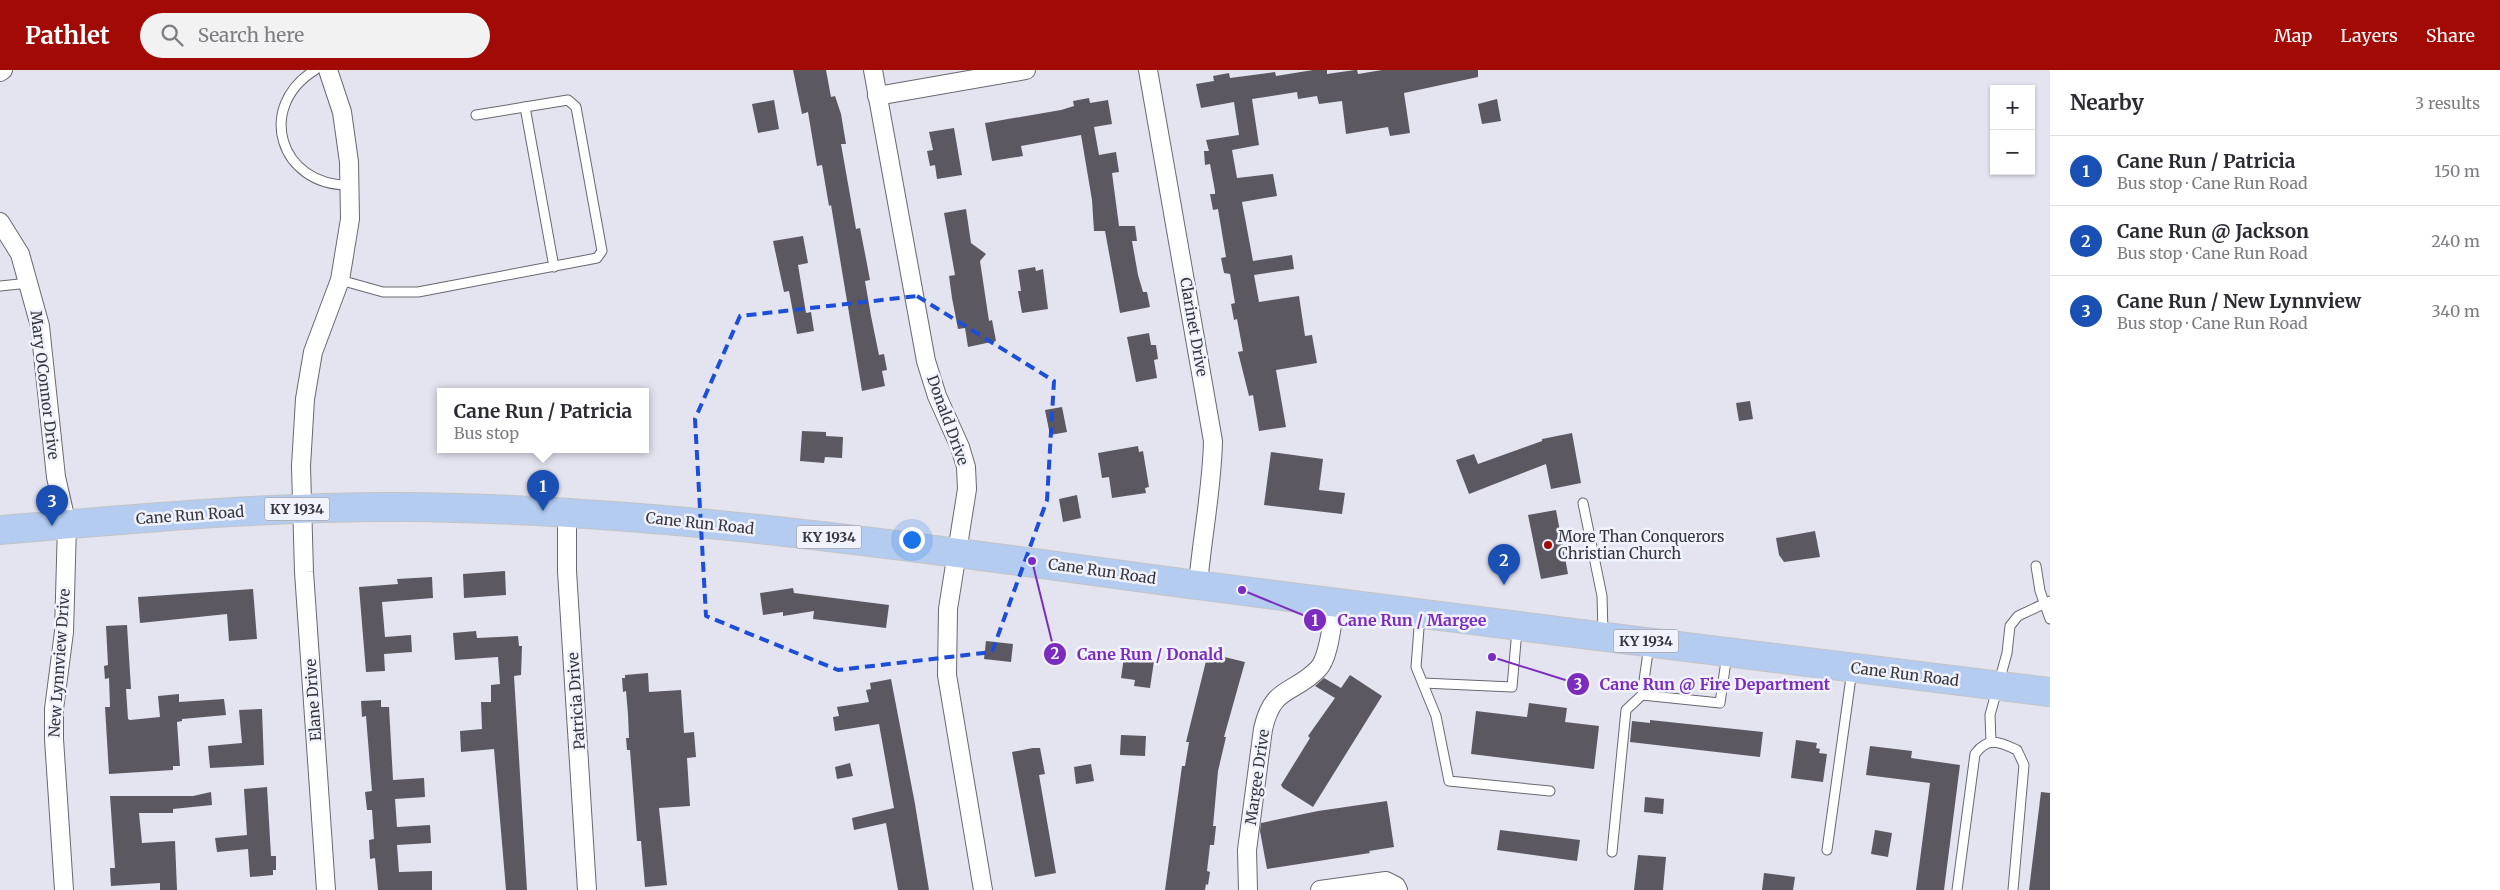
<!DOCTYPE html>
<meta charset="utf-8">
<style>
body{margin:0;font-family:Merriweather,serif;background:#f2f2f3;color:#2b2b33}
.controls{position:absolute;right:15px;top:15px;display:grid;overflow:hidden;border-radius:0px;box-shadow:0 1px 4px #0004}
.controls button{width:45px;height:45px;display:grid;place-items:center;padding:0;border:0;border-bottom:1px solid #e1e1e2;background:#fff;color:#2b2b33;font:25px sans-serif}
.you{position:absolute;left:911px;top:469px;width:18px;height:18px;margin:-12px;border:4px solid #fff;border-radius:50%;background:#1a73e8;box-shadow:0 0 0 8px #1a73e833}
.badge{display:grid;place-items:center;width:32px;height:32px;border-radius:50%;background:#a20a05;color:#fff;font-size:16px;font-weight:700}
.pin{position:absolute;translate:-50% -41px;filter:drop-shadow(0 1px 2px #0008)}
.pin::after{content:'';position:absolute;top:26px;width:18px;height:15px;background:inherit;clip-path:polygon(0 0,100% 0,50% 100%)}
.popup{position:absolute;left:437px;top:318px;width:212px;height:65px;box-sizing:border-box;display:grid;place-content:center;border-radius:0px;background:#fff;filter:drop-shadow(0 1px 4px #0005);font-size:16px;white-space:nowrap;color:#7c7c81}
.popup b{font-size:19px;color:#2b2b33}
.popup::after{content:'';position:absolute;left:50%;top:100%;margin-left:-10px;border:10px solid transparent;border-top-color:#fff}
.list{margin:0;padding:0;list-style:none}
h2{display:flex;justify-content:space-between;align-items:center;height:65px;margin:0;padding:0 20px;font-size:21px}
h2 small{font-size:16px;font-weight:400;color:#7c7c81}
.list li{display:grid;grid-template-columns:32px 1fr auto;gap:15px;align-items:center;box-sizing:border-box;height:70px;padding:0 20px;border-top:1px solid #e1e1e2}
.list b{display:block;font-size:19px;white-space:nowrap}
.list p{margin:0;font-size:16px;white-space:nowrap;color:#7c7c81}
.list em{font-size:16px;font-style:normal;color:#7c7c81}
.icon{flex:none;width:28px;height:28px;fill:none;stroke:currentColor;stroke-width:2;stroke-linecap:round;stroke-linejoin:round}
.map{position:relative;flex:none;width:2050px;height:820px;overflow:hidden}
header{display:flex;align-items:center;gap:30px;box-sizing:border-box;height:70px;padding:0 25px;background:#a20a05;color:#fff}
header strong{font-size:24px}
nav{display:flex;gap:28px;margin-inline-start:auto;font-size:18px}
.search{width:350px;height:45px;background:#f2f2f3;display:flex;align-items:center;gap:12px;box-sizing:border-box;padding:0 18px;border-radius:28px;color:#7c7c81;font-size:19px}
main{display:flex}
aside{flex:1;background:#fff}
.map>svg:first-child{display:block}
.building{fill:#5c5861}
.lines{fill:none;stroke-linecap:round;stroke-linejoin:round}
.service-casing{stroke:#676871;stroke-width:11}
.minor-casing{stroke:#676871;stroke-width:20}
.trunk-casing{stroke:#c3c3c4;stroke-width:30}
.service{stroke:#fff;stroke-width:9}
.minor{stroke:#fff;stroke-width:18}
.trunk{stroke:#b4ccf0;stroke-width:28}
.marked{fill:none;stroke:#1d4ed8;stroke-width:4;stroke-dasharray:10 6;stroke-linejoin:round}
.poi-dot{fill:#a20a05;stroke:#f0f2fd;stroke-width:2}
.labels{text-anchor:middle;dominant-baseline:central;stroke-width:5;stroke-linejoin:round;paint-order:stroke}
.shield{fill:#f0f2fd;stroke:#6e6e75;stroke-width:1}
.shield-label{font-size:14px;font-weight:bold;fill:#36363b}
.street-label{font-size:15px;fill:#36363b;stroke:#f0f2fd}
.poi-label{font-size:15px;fill:#36363b;stroke:#f0f2fd;text-anchor:start}
.leader{fill:none;stroke:#7b2cbf;stroke-width:2}
.callout-dot{fill:#7b2cbf;stroke:#f0f2fd;stroke-width:2}
.mark-label{font-size:15px;text-anchor:middle;font-weight:bold;fill:#fff}
.callout-label{font-size:16px;text-anchor:middle;font-weight:bold;fill:#7b2cbf;stroke:#f0f2fd;stroke-width:5;stroke-linejoin:round;paint-order:stroke}
</style>
<header>
<strong>Pathlet</strong>
<div class="search"><svg class="icon" aria-label="search" viewBox="0 0 24 24"><circle cx="10" cy="10" r="6"/><path d="M15 15l6 6"/></svg>Search here</div>
<nav><a>Map</a><a>Layers</a><a>Share</a></nav>
</header>
<main>
<div class="map">
<svg width="2050" height="820" viewBox="0 0 2050 820">
<rect width="100%" height="100%" fill="#e3e4f0"/>
<g class="building">
<polygon points="793,0 826,0 831,27 835,26 841,44 846,74 841,74 856,159 860,158 867,194 870,210 865,211 871,246 879,285 884,284 887,300 882,301 885,316 862,321 831,135 829,136 822,95 817,96 808,42 802,44"/>
<polygon points="1313,0 1327,0 1327,4 1355,0 1357,0 1358,4 1382,0 1478,0 1478,7 1404,23 1410,63 1390,66 1388,57 1346,64 1342,31 1319,34 1317,26 1298,29 1297,22 1252,29 1259,75 1232,80 1237,108 1273,104 1277,126 1242,132 1253,191 1292,185 1294,199 1254,205 1259,232 1299,226 1305,266 1312,265 1317,293 1276,300 1286,357 1259,361 1253,325 1249,326 1238,282 1243,281 1237,249 1234,250 1231,234 1235,233 1230,204 1224,203 1221,188 1226,187 1218,139 1213,140 1210,124 1215,124 1215,121 1210,94 1205,95 1204,81 1209,81 1206,70 1239,65 1234,32 1201,38 1196,14 1214,11 1213,6 1229,3 1230,8 1275,2 1276,6"/>
<polygon points="1089,28 1090,33 1108,30 1112,54 1094,57 1099,85 1116,82 1119,102 1112,103 1119,156 1135,156 1137,171 1132,171 1138,205 1143,222 1147,222 1150,237 1120,243 1105,161 1094,161 1092,130 1081,65 1021,76 1023,86 992,91 985,53 1061,40 1074,36 1073,31"/>
<polygon points="1497,29 1501,51 1482,54 1478,34"/>
<polygon points="774,30 779,59 758,63 752,34"/>
<polygon points="954,58 962,105 937,109 935,95 930,96 927,81 933,80 929,62"/>
<polygon points="966,139 971,173 986,184 980,191 989,251 992,250 996,271 968,277 965,258 958,259 952,228 949,206 955,205 944,143"/>
<polygon points="803,166 808,193 798,195 806,243 811,242 814,261 797,264 789,221 784,222 773,171"/>
<polygon points="1035,197 1036,201 1043,199 1048,239 1022,243 1018,221 1021,221 1018,200"/>
<polygon points="1149,263 1151,275 1156,275 1158,289 1154,290 1157,308 1136,312 1127,267"/>
<polygon points="1750,331 1753,349 1739,351 1736,333"/>
<polygon points="1062,337 1067,362 1050,365 1045,340"/>
<polygon points="802,361 826,362 826,366 843,367 842,388 825,387 824,393 800,391"/>
<polygon points="1572,363 1581,413 1551,419 1546,394 1469,424 1456,390 1474,384 1478,394 1542,371 1542,369"/>
<polygon points="1138,376 1139,382 1143,381 1149,417 1145,418 1146,423 1112,428 1109,407 1102,408 1098,383"/>
<polygon points="1271,382 1323,389 1319,420 1345,423 1342,444 1264,435"/>
<polygon points="1077,425 1081,448 1063,452 1059,429"/>
<polygon points="1556,440 1568,504 1541,509 1528,445"/>
<polygon points="1815,461 1820,487 1784,492 1779,485 1776,468"/>
<polygon points="505,501 506,525 464,528 463,504"/>
<polygon points="432,507 433,528 382,532 385,567 411,565 412,582 384,584 385,601 366,602 359,517 398,514 397,509"/>
<polygon points="793,518 794,523 889,535 886,558 813,549 814,541 783,546 783,542 763,545 760,523"/>
<polygon points="253,519 257,569 229,571 227,544 140,553 138,527"/>
<polygon points="127,555 131,619 126,619 128,649 130,650 160,647 158,626 179,624 179,632 224,629 226,645 182,649 182,651 177,652 180,696 173,696 173,700 109,704 105,637 110,637 109,608 105,609 104,596 108,595 106,556"/>
<polygon points="476,561 477,568 518,566 519,576 522,576 521,605 514,606 527,820 506,820 494,679 461,682 460,661 482,659 481,632 491,632 491,615 500,614 498,587 455,590 453,563"/>
<polygon points="986,571 1013,574 1011,592 984,589"/>
<polygon points="1208,583 1245,592 1224,667 1226,667 1218,701 1213,756 1216,756 1214,775 1210,775 1207,801 1210,802 1208,815 1206,814 1205,820 1165,820 1182,696 1185,696 1189,672 1186,672"/>
<polygon points="1124,587 1154,591 1150,618 1134,616 1135,610 1121,608"/>
<polygon points="648,603 649,622 681,620 684,663 694,662 696,687 687,688 690,736 659,738 667,815 645,817 641,771 637,771 630,680 627,680 626,668 629,668 628,644 626,621 623,622 622,608 625,608 625,605"/>
<polygon points="1350,605 1382,626 1313,737 1283,718 1281,715 1310,668 1308,666 1335,628 1315,616 1324,608 1341,618"/>
<polygon points="891,609 915,734 929,820 898,820 886,753 854,760 852,748 894,738 879,654 835,661 833,647 839,646 837,637 869,632 866,620 871,619 870,613"/>
<polygon points="381,630 381,637 389,637 393,710 424,708 425,727 395,729 397,757 430,755 431,773 397,775 399,802 432,801 432,820 378,820 375,788 370,789 369,770 374,769 372,740 367,740 365,722 372,721 366,646 362,647 361,631"/>
<polygon points="1529,633 1567,638 1565,652 1599,656 1594,699 1471,684 1476,641 1527,647"/>
<polygon points="262,639 264,695 210,698 208,676 242,673 239,640"/>
<polygon points="1650,650 1763,662 1760,687 1630,672 1632,651 1650,653"/>
<polygon points="1121,665 1146,666 1145,686 1120,685"/>
<polygon points="1796,670 1817,673 1816,678 1820,679 1819,683 1827,684 1823,712 1791,708"/>
<polygon points="1870,676 1912,681 1911,688 1960,695 1944,820 1916,820 1930,713 1866,705"/>
<polygon points="1033,678 1040,678 1045,704 1039,705 1056,803 1035,807 1012,682"/>
<polygon points="850,693 853,706 837,709 835,697"/>
<polygon points="1091,694 1094,711 1076,714 1074,697"/>
<polygon points="267,717 271,786 276,786 276,800 273,800 273,805 250,807 248,779 217,782 215,768 247,765 244,719"/>
<polygon points="211,722 212,735 173,739 173,743 139,743 142,773 175,771 177,820 160,820 160,813 111,816 110,798 115,798 110,726 193,726"/>
<polygon points="2041,722 2050,723 2050,820 2029,820"/>
<polygon points="1645,727 1664,729 1663,744 1644,742"/>
<polygon points="1387,731 1394,777 1369,781 1370,783 1267,799 1260,761 1261,753 1318,741"/>
<polygon points="1500,760 1580,770 1577,791 1497,780"/>
<polygon points="1875,760 1892,763 1888,787 1871,784"/>
<polygon points="1638,785 1666,787 1663,820 1634,820"/>
<polygon points="1764,803 1795,807 1793,820 1762,820"/>
</g>
<g class="lines">
<defs>
<g id="service">
<path d="M315,0C255,37 280,116 349,115"/>
<polyline points="476,45 525,37"/>
<polyline points="340,210 383,222 418,222 597,188 602,181 576,37 568,30 525,37 554,197"/>
<polyline points="0,216 29,213"/>
<polyline points="1583,433 1602,526 1603,563"/>
<polyline points="2036,496 2040,521 2050,549"/>
<polyline points="1420,545 1416,597 1436,646 1449,711 1550,721"/>
<polyline points="1423,613 1512,617 1517,560"/>
<polyline points="1642,625 1720,633 1727,584"/>
<polyline points="1991,672 1990,645 2007,583 2010,556 2018,546 2050,531"/>
<polyline points="1827,780 1852,600"/>
<polyline points="1612,782 1626,640 1642,625 1649,575"/>
<path d="M1957,820L1975,684C1988,666 2000,672 2017,680L2024,695L2013,820"/>
</g>
<g id="minor">
<polyline points="873,0 926,291 937,326 960,377 966,397 967,419 948,539 947,605 983,820"/>
<path d="M1148,0L1213,371C1212,419 1202,467 1198,515"/>
<polyline points="0,2 3,0"/>
<polyline points="877,26 1026,0"/>
<polyline points="0,152 20,184 40,256 56,407 67,455 64,562 54,639 54,669 64,820"/>
<polyline points="567,442 567,501 587,820"/>
<polyline points="326,820 304,502 301,396 305,329 313,282 340,210 350,149 349,92 342,42 328,0"/>
<path d="M1248,820L1247,780L1263,659C1273,615 1293,625 1318,599C1330,587 1332,549 1336,532"/>
<polyline points="1320,820 1386,811 1396,816 1398,820"/>
</g>
<path id="trunk" d="M0,460C134,449 268,436 403,437C669,439 933,480 1197,515C1481,552 1766,587 2050,622"/>
</defs>
<use href="#service" class="service-casing"/>
<use href="#minor" class="minor-casing"/>
<use href="#trunk" class="trunk-casing"/>
<use href="#service" class="service"/>
<use href="#minor" class="minor"/>
<use href="#trunk" class="trunk"/>
</g>
<path class="marked" d="M917,226L1054,311L1047,430L992,582L838,600L706,546L695,349L740,246Z"/>
<circle class="poi-dot" cx="1548" cy="475" r="5"/>
<g class="labels">
<g class="shield">
<rect x="264.5" y="427.5" width="65" height="23" rx="4"/>
<rect x="796.5" y="455.5" width="65" height="23" rx="4"/>
<rect x="1613.5" y="559.5" width="65" height="23" rx="4"/>
</g>
<g class="shield-label">
<text x="297" y="439">KY 1934</text>
<text x="829" y="467">KY 1934</text>
<text x="1646" y="571">KY 1934</text>
</g>
<g class="street-label">
<text transform="translate(1194 257) rotate(80)">Clarinet Drive</text>
<text transform="translate(45 315) rotate(83)">Mary OConnor Drive</text>
<text transform="translate(948 350) rotate(70)">Donald Drive</text>
<text transform="translate(190 445) rotate(-4)">Cane Run Road</text>
<text transform="translate(700 453) rotate(6)">Cane Run Road</text>
<text transform="translate(1102 501) rotate(8)">Cane Run Road</text>
<text transform="translate(59 593) rotate(-86)">New Lynnview Drive</text>
<text transform="translate(1905 604) rotate(7)">Cane Run Road</text>
<text transform="translate(313 630) rotate(-94)">Elane Drive</text>
<text transform="translate(576 631) rotate(-94)">Patricia Drive</text>
<text transform="translate(1257 707) rotate(-82)">Margee Drive</text>
</g>
<g class="poi-label">
<text x="1558" y="466">More Than Conquerors<tspan x="1558" dy="17">Christian Church</tspan></text>
</g>
</g>
<path class="leader" d="M1242 520L1315 550M1032 491L1055 584M1492 587L1578 614"/>
<g class="callout-dot">
<circle cx="1242" cy="520" r="5"/>
<circle cx="1032" cy="491" r="5"/>
<circle cx="1492" cy="587" r="5"/>
<circle cx="1315" cy="550" r="12"/>
<circle cx="1055" cy="584" r="12"/>
<circle cx="1578" cy="614" r="12"/>
</g>
<g class="mark-label">
<text x="1315" y="556">1</text>
<text x="1055" y="589">2</text>
<text x="1578" y="620">3</text>
</g>
<g class="callout-label">
<text x="1412" y="556">Cane Run / Margee</text>
<text x="1150" y="590">Cane Run / Donald</text>
<text x="1715" y="620">Cane Run @ Fire Department</text>
</g>
</svg>
<div class="controls">
<button>+</button>
<button>−</button>
</div>
<div class="you"></div>
<div class="pin badge" style="left:543px;top:441px;background:#1a4fb4">1</div>
<div class="popup"><b>Cane Run / Patricia</b>Bus stop</div>
<div class="pin badge" style="left:1504px;top:515px;background:#1a4fb4">2</div>
<div class="pin badge" style="left:52px;top:456px;background:#1a4fb4">3</div>
</div>
<aside>
<h2>Nearby<small>3 results</small></h2>
<ul class="list">
<li><span class="badge" style="background:#1a4fb4">1</span><div><b>Cane Run / Patricia</b><p>Bus stop · Cane Run Road</p></div><em>150 m</em></li>
<li><span class="badge" style="background:#1a4fb4">2</span><div><b>Cane Run @ Jackson</b><p>Bus stop · Cane Run Road</p></div><em>240 m</em></li>
<li><span class="badge" style="background:#1a4fb4">3</span><div><b>Cane Run / New Lynnview</b><p>Bus stop · Cane Run Road</p></div><em>340 m</em></li>
</ul>
</aside>
</main>
